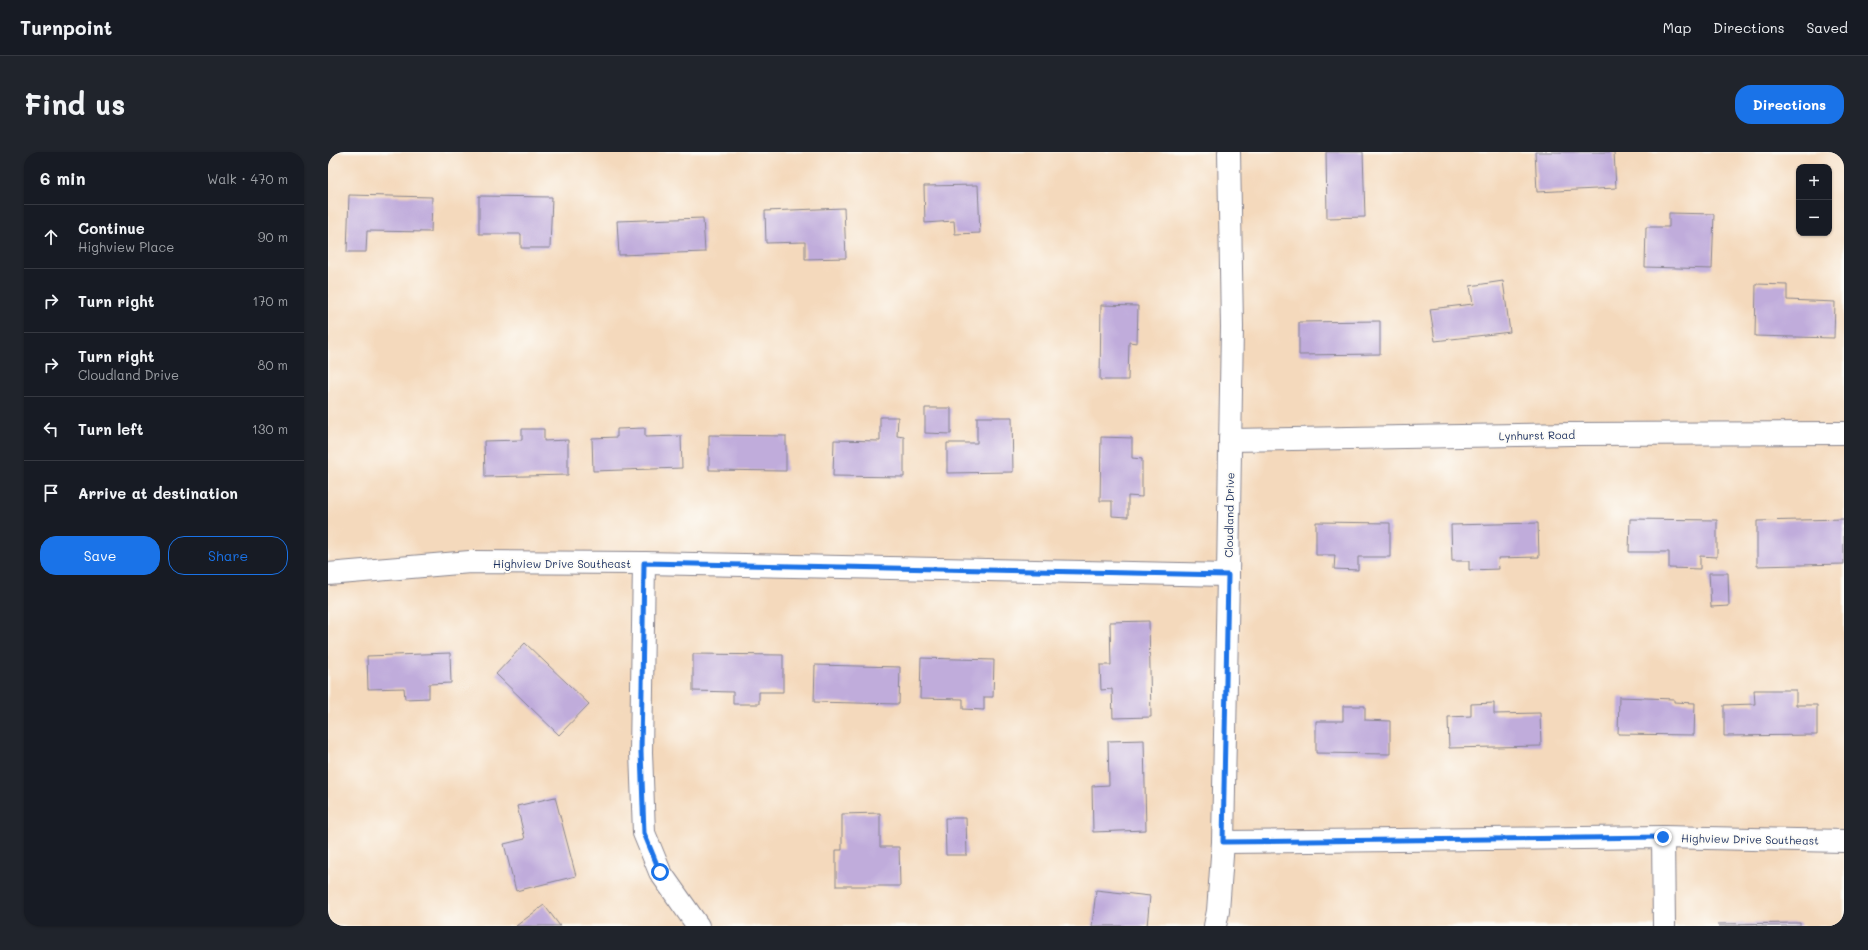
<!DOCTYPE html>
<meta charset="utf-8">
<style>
body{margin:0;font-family:Mali,sans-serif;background:#20242c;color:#f1f3f6}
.controls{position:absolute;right:12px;top:12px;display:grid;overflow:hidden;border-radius:8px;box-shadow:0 1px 3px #0004}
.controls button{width:36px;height:36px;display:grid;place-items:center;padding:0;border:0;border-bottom:1px solid #363941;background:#171b24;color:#f1f3f6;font:20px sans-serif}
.stop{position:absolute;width:12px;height:12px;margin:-9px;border:3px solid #1a73e8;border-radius:50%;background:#fff}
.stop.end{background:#1a73e8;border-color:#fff;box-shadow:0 1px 4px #0008}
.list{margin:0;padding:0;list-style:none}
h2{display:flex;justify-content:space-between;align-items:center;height:52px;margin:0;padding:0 16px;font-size:17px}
h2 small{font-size:13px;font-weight:400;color:#9ea1a6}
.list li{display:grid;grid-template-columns:26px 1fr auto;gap:12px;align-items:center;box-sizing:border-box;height:64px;padding:0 16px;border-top:1px solid #363941}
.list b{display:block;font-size:15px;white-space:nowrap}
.list p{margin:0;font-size:13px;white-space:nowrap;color:#9ea1a6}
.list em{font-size:13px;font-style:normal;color:#9ea1a6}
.actions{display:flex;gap:8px;padding:12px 16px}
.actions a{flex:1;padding:9px 0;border:1px solid #1a73e8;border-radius:16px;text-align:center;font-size:14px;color:#1a73e8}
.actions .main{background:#1a73e8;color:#fff}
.icon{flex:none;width:22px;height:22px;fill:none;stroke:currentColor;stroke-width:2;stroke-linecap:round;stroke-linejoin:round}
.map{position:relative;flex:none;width:1516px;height:774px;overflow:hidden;border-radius:16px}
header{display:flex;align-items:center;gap:24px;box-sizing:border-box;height:56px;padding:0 20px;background:#171b24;border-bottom:1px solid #363941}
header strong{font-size:19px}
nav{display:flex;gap:22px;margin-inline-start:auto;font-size:14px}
.intro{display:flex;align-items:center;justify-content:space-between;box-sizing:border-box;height:96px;padding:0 24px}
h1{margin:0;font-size:28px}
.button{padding:10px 18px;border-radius:16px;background:#1a73e8;color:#fff;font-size:14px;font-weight:700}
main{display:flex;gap:24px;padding:0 24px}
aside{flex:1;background:#171b24;border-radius:16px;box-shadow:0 1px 3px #0004}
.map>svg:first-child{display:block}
.building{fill:#c0acdb}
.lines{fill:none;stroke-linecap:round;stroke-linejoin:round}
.minor-casing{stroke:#88848d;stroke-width:24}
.minor{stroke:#fff;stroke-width:22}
.route{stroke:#1a73e8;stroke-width:5}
.labels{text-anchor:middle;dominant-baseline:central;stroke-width:4;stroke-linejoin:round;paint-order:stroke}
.street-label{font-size:11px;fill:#1b2f5e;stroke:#fdfcf7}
</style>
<header>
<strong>Turnpoint</strong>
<nav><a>Map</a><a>Directions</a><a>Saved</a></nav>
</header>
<div class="intro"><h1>Find us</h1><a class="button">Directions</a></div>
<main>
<aside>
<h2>6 min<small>Walk · 470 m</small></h2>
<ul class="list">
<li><svg class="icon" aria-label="ahead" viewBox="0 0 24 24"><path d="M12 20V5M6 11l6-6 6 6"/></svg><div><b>Continue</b><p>Highview Place</p></div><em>90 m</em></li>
<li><svg class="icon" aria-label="right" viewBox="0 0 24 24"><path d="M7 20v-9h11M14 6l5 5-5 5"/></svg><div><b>Turn right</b></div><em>170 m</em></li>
<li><svg class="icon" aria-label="right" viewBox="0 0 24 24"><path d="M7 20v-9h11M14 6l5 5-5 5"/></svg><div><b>Turn right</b><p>Cloudland Drive</p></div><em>80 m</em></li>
<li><svg class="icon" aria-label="left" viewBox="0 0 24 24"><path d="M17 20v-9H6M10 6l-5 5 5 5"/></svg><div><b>Turn left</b></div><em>130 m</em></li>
<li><svg class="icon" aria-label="arrive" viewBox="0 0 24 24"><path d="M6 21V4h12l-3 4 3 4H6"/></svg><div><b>Arrive at destination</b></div></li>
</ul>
<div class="actions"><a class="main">Save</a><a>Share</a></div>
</aside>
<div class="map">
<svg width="1516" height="774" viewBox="0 0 1516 774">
<rect width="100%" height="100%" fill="#fdfcf7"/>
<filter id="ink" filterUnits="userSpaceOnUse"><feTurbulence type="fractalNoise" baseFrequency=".025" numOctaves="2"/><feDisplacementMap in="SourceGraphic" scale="8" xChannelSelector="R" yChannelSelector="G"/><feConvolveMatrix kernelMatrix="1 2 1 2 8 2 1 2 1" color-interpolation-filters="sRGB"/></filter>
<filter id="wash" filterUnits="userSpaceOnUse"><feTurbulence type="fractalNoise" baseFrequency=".012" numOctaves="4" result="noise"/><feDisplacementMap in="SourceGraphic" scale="16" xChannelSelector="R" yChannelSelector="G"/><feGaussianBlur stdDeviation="0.9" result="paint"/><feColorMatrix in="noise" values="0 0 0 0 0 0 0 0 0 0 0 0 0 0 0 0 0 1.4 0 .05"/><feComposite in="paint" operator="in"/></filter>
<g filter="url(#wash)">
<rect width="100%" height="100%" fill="#f4d9bc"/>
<g id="blocks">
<g class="building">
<polygon points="998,0 1035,0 1037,65 999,66"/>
<polygon points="1207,0 1286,0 1288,36 1209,40"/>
<polygon points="650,33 652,81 627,82 626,69 597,71 596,34"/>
<polygon points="21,43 104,45 103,80 39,79 38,100 19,100"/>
<polygon points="151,44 224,45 222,96 193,96 193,82 151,82"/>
<polygon points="516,56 518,106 477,107 477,90 438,91 437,59"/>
<polygon points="1341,61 1386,62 1384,117 1317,115 1318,75 1341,75"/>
<polygon points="375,66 377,100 291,103 289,69"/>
<polygon points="1175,129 1182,180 1107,189 1102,157 1145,152 1142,134"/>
<polygon points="1428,132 1459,133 1459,148 1507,150 1506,186 1427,184"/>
<polygon points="773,153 810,154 809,191 801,190 800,228 772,228"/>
<polygon points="1052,169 1052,202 971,203 971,170"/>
<polygon points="597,256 623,256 623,282 597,281"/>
<polygon points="552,265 570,265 569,284 576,285 576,325 505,324 506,288 552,289"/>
<polygon points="649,265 684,265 685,320 619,321 619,291 649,291"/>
<polygon points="317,276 317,285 353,284 354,316 265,319 264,286 289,285 289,277"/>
<polygon points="194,277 216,277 216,289 240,288 240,323 157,325 156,289 194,288"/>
<polygon points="381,283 458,284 458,319 381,318"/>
<polygon points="773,285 804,286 804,306 814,307 814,345 800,344 800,365 784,364 784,349 772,349"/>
<polygon points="1302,367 1389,368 1389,405 1372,404 1372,417 1341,416 1341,400 1301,400"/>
<polygon points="1516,367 1516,412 1429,414 1429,369"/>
<polygon points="988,370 1062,371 1062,405 1030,405 1030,418 1006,417 1007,403 988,403"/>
<polygon points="1210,371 1211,405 1170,406 1171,417 1141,418 1141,409 1124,409 1123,373"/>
<polygon points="1381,421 1400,421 1401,454 1383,455"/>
<polygon points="821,469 823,565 785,566 784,537 773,538 772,513 783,513 782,470"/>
<polygon points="197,491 261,552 231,583 168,522"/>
<polygon points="122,501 123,531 101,532 101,546 77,547 76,536 40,537 39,504"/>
<polygon points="365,502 455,503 455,540 431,540 431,552 405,552 405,540 365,539"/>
<polygon points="593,506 666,508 665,545 656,545 656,558 635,557 635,547 592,546"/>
<polygon points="487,513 572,515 571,552 486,550"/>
<polygon points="1426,538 1468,538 1468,553 1489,553 1489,583 1396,584 1396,553 1427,552"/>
<polygon points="1291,545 1346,547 1346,550 1367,551 1366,583 1290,582"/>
<polygon points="1166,551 1166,562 1212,561 1213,594 1121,596 1120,565 1143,564 1143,552"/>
<polygon points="1015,554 1037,554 1037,568 1062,569 1062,602 988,601 988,569 1015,569"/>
<polygon points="816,588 818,678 765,680 764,634 781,633 780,589"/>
<polygon points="227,645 248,724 188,739 176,692 197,687 189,654"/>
<polygon points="552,661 552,695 571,695 572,734 508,734 508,698 514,698 514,662"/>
<polygon points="617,666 638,666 639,703 618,703"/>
<polygon points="768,738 822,744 819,774 764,774"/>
<polygon points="216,753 232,774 188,774"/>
<polygon points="1472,771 1472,774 1390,774 1390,772"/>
</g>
</g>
</g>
<g filter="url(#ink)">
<use href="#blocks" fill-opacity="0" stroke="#88848d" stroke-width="1"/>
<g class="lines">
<defs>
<g id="minor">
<polyline points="902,288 1243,282 1516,281"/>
<polyline points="316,411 313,600 316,681 332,720 370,774"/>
<polyline points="0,422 142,410 316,411 900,423"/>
<polyline points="1335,685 1336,774"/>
<polyline points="895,690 1335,685 1516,689"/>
<polyline points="887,774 890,759 895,690 900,423 904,175 901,0"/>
</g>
</defs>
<use href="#minor" class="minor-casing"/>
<use href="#minor" class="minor"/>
</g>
</g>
<g class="lines" filter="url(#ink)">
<polyline class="route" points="332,720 316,681 313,600 316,411 900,423 895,690 1335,685"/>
</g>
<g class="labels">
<g class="street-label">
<text transform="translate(1209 283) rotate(-1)">Lynhurst Road</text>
<text transform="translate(901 363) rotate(-89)">Cloudland Drive</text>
<text x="234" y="411">Highview Drive Southeast</text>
<text transform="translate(1422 687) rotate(1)">Highview Drive Southeast</text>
</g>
</g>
</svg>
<div class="controls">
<button>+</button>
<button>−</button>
</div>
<div class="stop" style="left:332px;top:720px"></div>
<div class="stop end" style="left:1335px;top:685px"></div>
</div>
</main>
